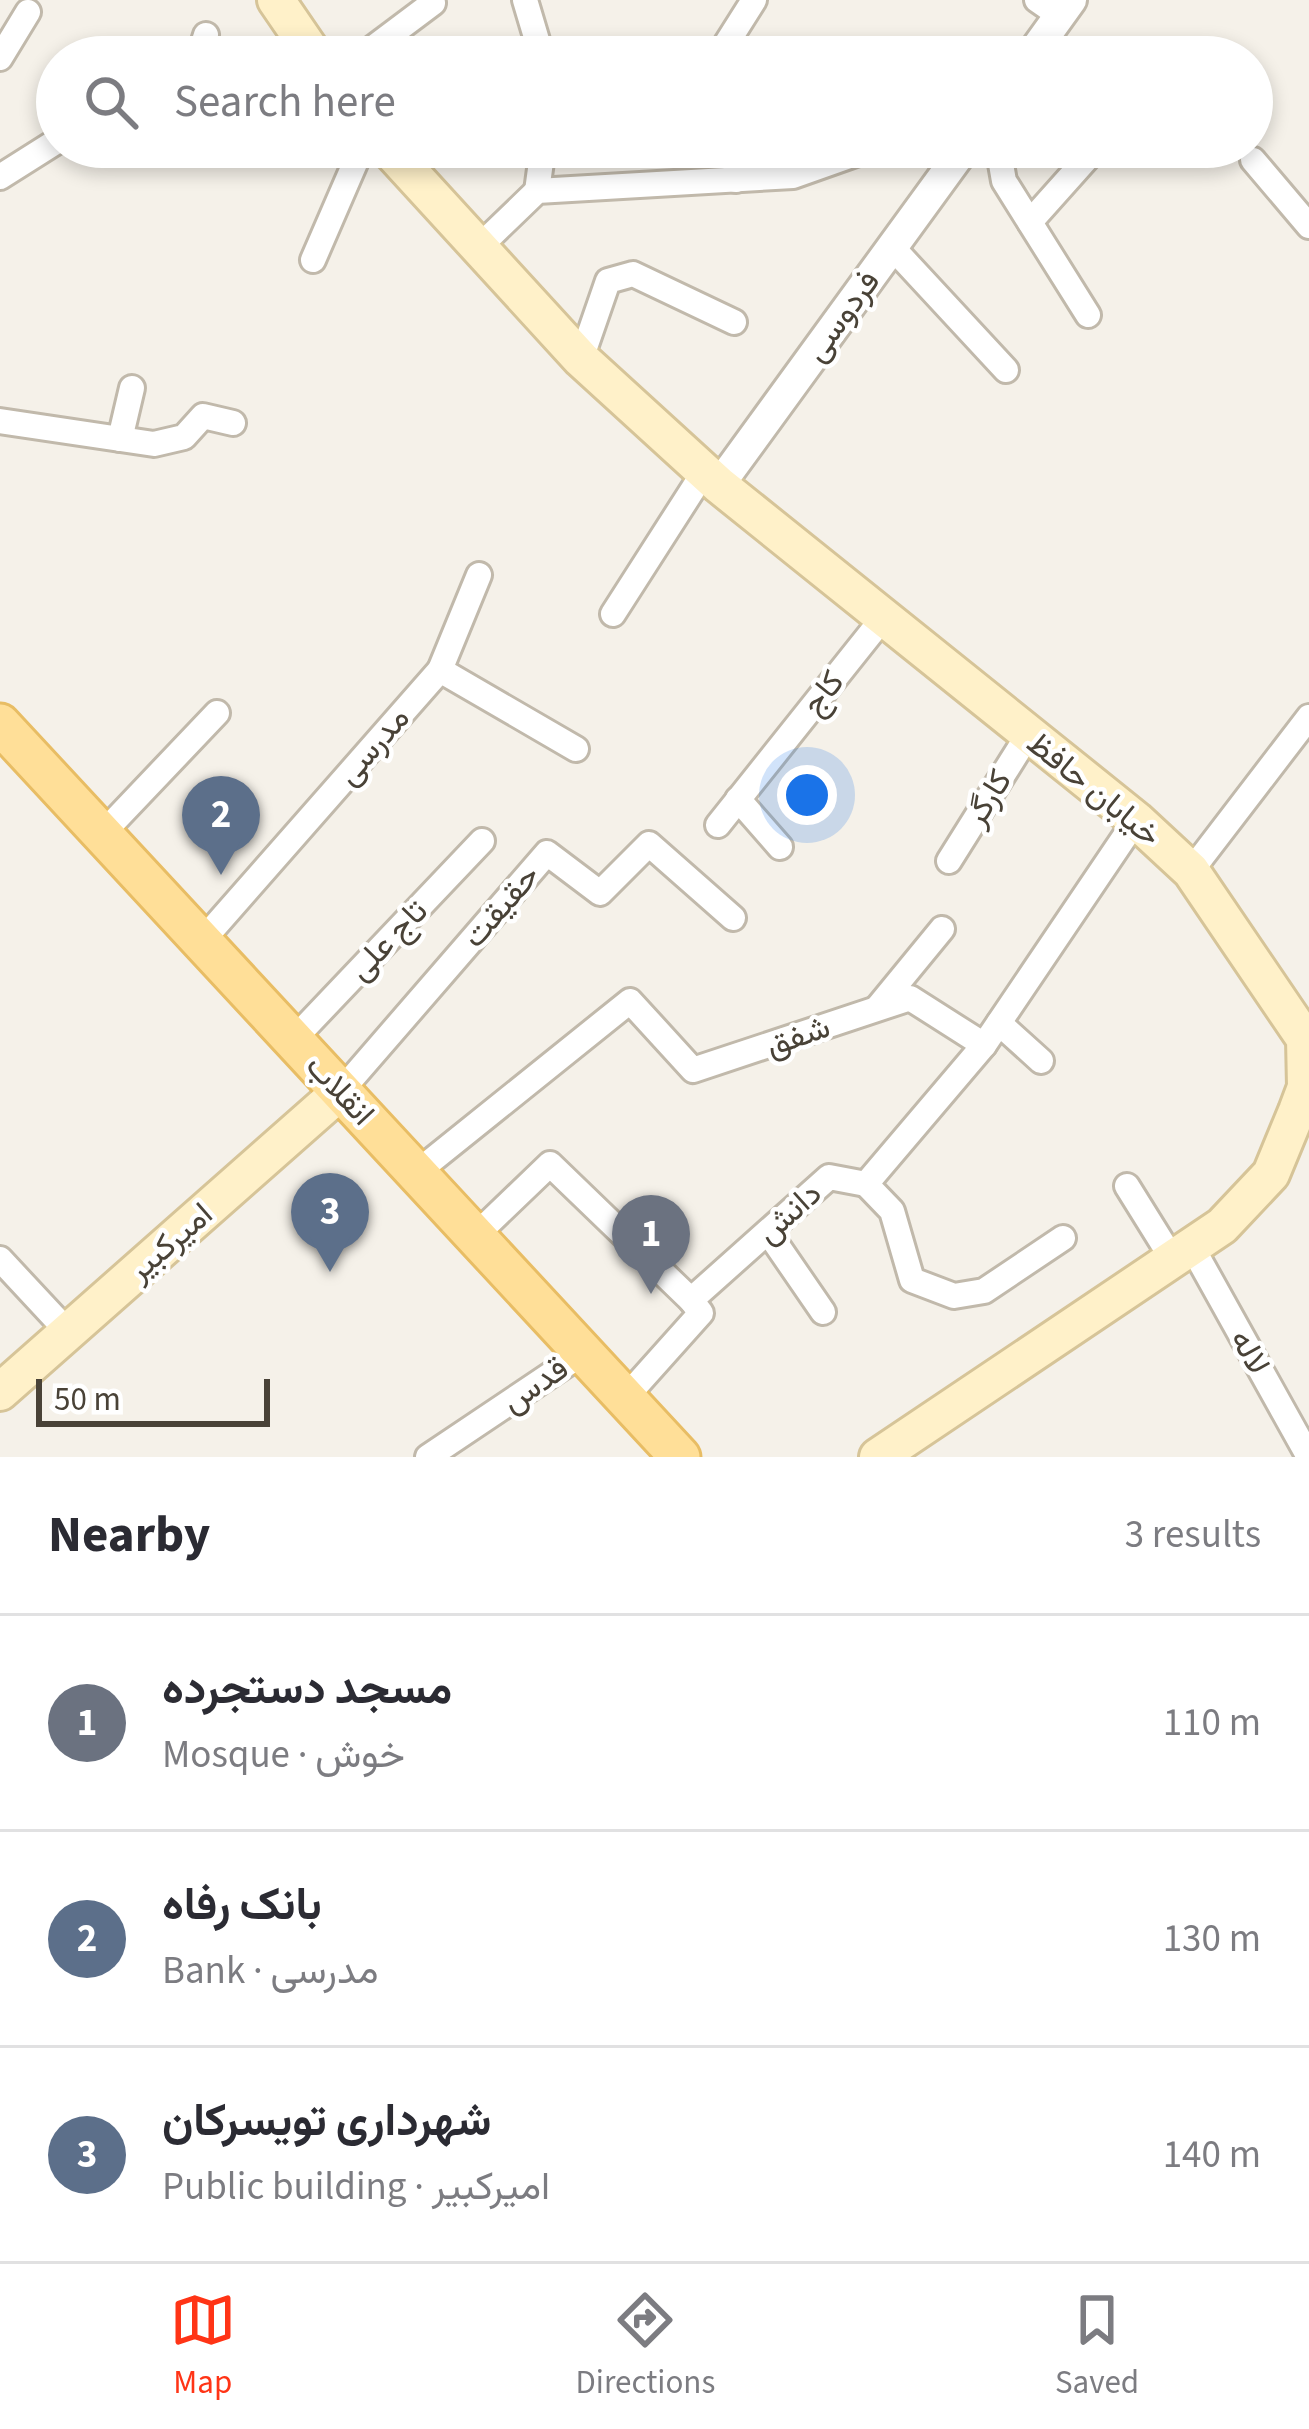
<!DOCTYPE html>
<meta charset="utf-8">
<style>
body{margin:0;font-family:"Source Sans 3",Vazirmatn,sans-serif;background:#f7f7f7;color:#2b2b33}
.scale{position:absolute;left:36px;bottom:30px;width:234px;box-sizing:border-box;padding-left:12px;border:6px solid #494237;border-top:0;font-size:33px;line-height:42px;white-space:nowrap;color:#494237;-webkit-text-stroke:9px #fff;paint-order:stroke}
.you{position:absolute;left:807px;top:795px;width:42px;height:42px;margin:-30px;border:9px solid #fff;border-radius:50%;background:#1a73e8;box-shadow:0 0 0 18px #1a73e833}
.badge{display:grid;place-items:center;width:78px;height:78px;border-radius:50%;background:#ff3416;color:#fff;font-size:39px;font-weight:700}
.pin{position:absolute;translate:-50% -99px;filter:drop-shadow(0 3px 6px #0008)}
.pin::after{content:'';position:absolute;top:63px;width:42px;height:36px;background:inherit;clip-path:polygon(0 0,100% 0,50% 100%)}
.list{margin:0;padding:0;list-style:none}
h2{display:flex;justify-content:space-between;align-items:center;height:156px;margin:0;padding:0 48px;font-size:51px}
h2 small{font-size:39px;font-weight:400;color:#7c7c81}
.list li{display:grid;grid-template-columns:78px 1fr auto;gap:36px;align-items:center;box-sizing:border-box;height:216px;padding:0 48px;border-top:3px solid #e1e1e2}
.list b{display:block;font-size:45px;white-space:nowrap}
.list p{margin:0;font-size:39px;white-space:nowrap;color:#7c7c81}
.list em{font-size:39px;font-style:normal;color:#7c7c81}
.icon{flex:none;width:66px;height:66px;fill:none;stroke:currentColor;stroke-width:2;stroke-linecap:round;stroke-linejoin:round}
.map{position:relative;flex:none;width:1309px;height:1457px;overflow:hidden}
.search{position:absolute;background:#fff;box-shadow:0 6px 18px #0003;left:36px;right:36px;top:36px;height:132px;display:flex;align-items:center;gap:30px;box-sizing:border-box;padding:0 42px;border-radius:66px;color:#7c7c81;font-size:45px}
.sheet{height:804px;background:#fff}
nav{display:flex;justify-content:space-around;align-items:center;box-sizing:border-box;height:168px;border-top:3px solid #e1e1e2;background:#fff;font-size:33px;color:#7c7c81}
nav a{display:grid;justify-items:center;gap:6px}
nav .on{color:#ff3416}
.map>svg:first-child{display:block}
.lines{fill:none;stroke-linecap:round;stroke-linejoin:round}
.minor-casing{stroke:#c1b9ab;stroke-width:30}
.tertiary-casing{stroke:#c1b9ab;stroke-width:36}
.secondary-casing{stroke:#d6c498;stroke-width:42}
.primary-casing{stroke:#e8bd64;stroke-width:45}
.minor{stroke:#fff;stroke-width:24}
.tertiary{stroke:#fff;stroke-width:30}
.secondary{stroke:#fff1c9;stroke-width:36}
.primary{stroke:#ffdf98;stroke-width:39}
.labels{text-anchor:middle;dominant-baseline:central;stroke-width:9;stroke-linejoin:round;paint-order:stroke}
.street-label{font-size:33px;fill:#494237;stroke:#fff}
</style>
<div class="map">
<svg width="1309" height="1457" viewBox="0 0 1309 1457">
<rect width="100%" height="100%" fill="#f5f1e9"/>
<g class="lines">
<defs>
<g id="minor">
<polyline points="525,0 542,57"/>
<polyline points="1037,0 1060,16"/>
<polyline points="199,57 206,35"/>
<polyline points="361,57 433,3"/>
<polyline points="718,57 754,0"/>
<polyline points="0,58 28,12"/>
<polyline points="735,147 736,180"/>
<polyline points="998,147 1004,181 1088,315"/>
<polyline points="1253,160 1309,226"/>
<polyline points="0,177 57,141"/>
<polyline points="537,191 543,147"/>
<polyline points="1030,222 1097,147"/>
<polyline points="479,247 537,191 793,176 875,147"/>
<polyline points="892,247 1006,370"/>
<polyline points="313,260 362,147"/>
<polyline points="581,359 608,281 633,274 734,322"/>
<polyline points="0,421 154,444 184,437 203,416 233,423"/>
<polyline points="120,439 132,388"/>
<polyline points="613,614 704,472"/>
<polyline points="440,670 479,575"/>
<polyline points="738,799 780,847"/>
<polyline points="718,825 883,618"/>
<polyline points="102,834 217,713"/>
<polyline points="949,861 1028,735"/>
<polyline points="1191,871 1309,717"/>
<polyline points="202,941 440,670 576,749"/>
<polyline points="878,1007 942,929"/>
<polyline points="999,1023 1041,1061"/>
<polyline points="293,1040 482,841"/>
<polyline points="341,1091 547,853 600,893 649,844 733,918"/>
<polyline points="416,1173 630,1001 693,1070 910,998 984,1045"/>
<polyline points="866,1184 984,1045 1136,820"/>
<polyline points="866,1184 892,1211 912,1280 954,1296 984,1291 1063,1238"/>
<polyline points="1127,1186 1173,1260"/>
<polyline points="768,1232 823,1312"/>
<polyline points="475,1236 550,1164 691,1300 701,1313 625,1398"/>
<polyline points="1192,1247 1309,1457"/>
<polyline points="0,1259 68,1332"/>
<polyline points="691,1300 829,1177 866,1184"/>
<polyline points="428,1457 583,1353"/>
</g>
<g id="tertiary">
<polyline points="1030,57 1071,0"/>
<polyline points="719,485 965,147"/>
</g>
<g id="secondary">
<polyline points="276,0 315,57"/>
<polyline points="387,147 581,359 719,485 1136,820 1191,871 1305,1039 1306,1087 1297,1111 1271,1174 1222,1226 878,1457"/>
<polyline points="0,1392 341,1091"/>
</g>
<polyline id="primary" points="0,724 680,1457"/>
</defs>
<use href="#minor" class="minor-casing"/>
<use href="#tertiary" class="tertiary-casing"/>
<use href="#secondary" class="secondary-casing"/>
<use href="#primary" class="primary-casing"/>
<use href="#minor" class="minor"/>
<use href="#tertiary" class="tertiary"/>
<use href="#secondary" class="secondary"/>
<use href="#primary" class="primary"/>
</g>
<g class="labels">
<g class="street-label">
<text transform="translate(842 316) rotate(-54)">فردوسی</text>
<text transform="translate(823 693) rotate(-51)">کاج</text>
<text transform="translate(373 746) rotate(-49)">مدرسی</text>
<text transform="translate(1094 789) rotate(39)">خیابان حافظ</text>
<text transform="translate(988 798) rotate(-58)">کارگر</text>
<text transform="translate(501 906) rotate(-49)">حقیقت</text>
<text transform="translate(388 940) rotate(-46)">تاج علی</text>
<text transform="translate(798 1036) rotate(-19)">شفق</text>
<text transform="translate(340 1090) rotate(47)">انقلاب</text>
<text transform="translate(789 1213) rotate(-42)">دانش</text>
<text transform="translate(170 1242) rotate(-41)">امیرکبیر</text>
<text transform="translate(1250 1352) rotate(61)">لاله</text>
<text transform="translate(535 1385) rotate(-34)">قدس</text>
</g>
</g>
</svg>
<div class="scale">50 m</div>
<div class="you"></div>
<div class="pin badge" style="left:651px;top:1294px;background:#6b7280">1</div>
<div class="pin badge" style="left:221px;top:875px;background:#5c6f8a">2</div>
<div class="pin badge" style="left:330px;top:1272px;background:#5c6f8a">3</div>
<div class="search"><svg class="icon" aria-label="search" viewBox="0 0 24 24"><circle cx="10" cy="10" r="6"/><path d="M15 15l6 6"/></svg>Search here</div>
</div>
<section class="sheet">
<h2>Nearby<small>3 results</small></h2>
<ul class="list">
<li><span class="badge" style="background:#6b7280">1</span><div><b>مسجد دستجرده</b><p>Mosque · خوش</p></div><em>110 m</em></li>
<li><span class="badge" style="background:#5c6f8a">2</span><div><b>بانک رفاه</b><p>Bank · مدرسی</p></div><em>130 m</em></li>
<li><span class="badge" style="background:#5c6f8a">3</span><div><b>شهرداری تویسرکان</b><p>Public building · امیرکبیر</p></div><em>140 m</em></li>
</ul>
</section>
<nav>
<a class="on"><svg class="icon" aria-label="map" viewBox="0 0 24 24"><path d="M3 6l6-2 6 2 6-2v14l-6 2-6-2-6 2zM9 4v14M15 6v14"/></svg>Map</a>
<a><svg class="icon" aria-label="directions" viewBox="0 0 24 24"><path d="M12 3l9 9-9 9-9-9zM9 14v-3h6M13 9l2 2-2 2"/></svg>Directions</a>
<a><svg class="icon" aria-label="saved" viewBox="0 0 24 24"><path d="M7 4h10v16l-5-4-5 4z"/></svg>Saved</a>
</nav>
